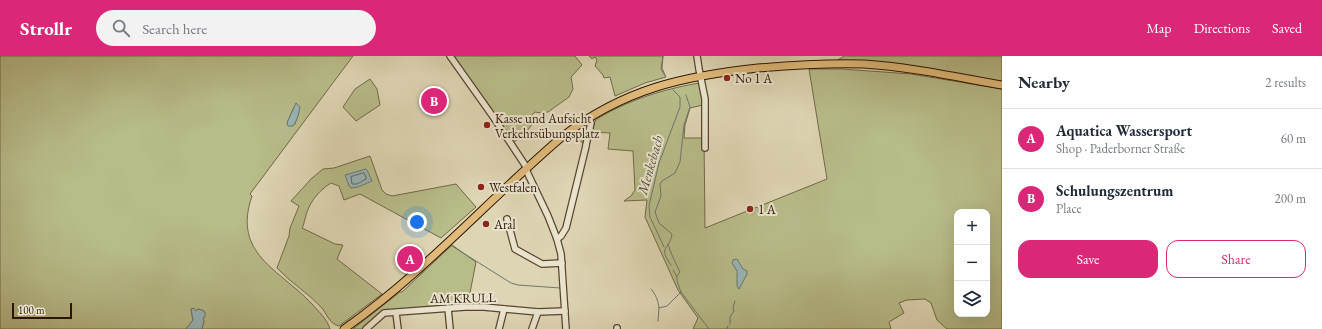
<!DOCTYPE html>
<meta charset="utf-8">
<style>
body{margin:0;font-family:"EB Garamond",serif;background:#f2f2f3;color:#1f2937}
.controls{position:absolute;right:12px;bottom:12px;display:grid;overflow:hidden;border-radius:8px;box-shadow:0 4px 16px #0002}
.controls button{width:36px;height:36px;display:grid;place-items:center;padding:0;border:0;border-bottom:1px solid #e0e1e3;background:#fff;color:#1f2937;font:20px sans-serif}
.scale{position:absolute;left:12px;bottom:10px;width:60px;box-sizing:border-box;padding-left:4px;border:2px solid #2d1503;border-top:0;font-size:11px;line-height:14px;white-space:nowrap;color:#2d1503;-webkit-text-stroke:3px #eae4ce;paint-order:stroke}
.you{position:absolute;left:417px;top:166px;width:14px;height:14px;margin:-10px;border:3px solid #fff;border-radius:50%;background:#1a73e8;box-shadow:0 0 0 6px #1a73e833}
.badge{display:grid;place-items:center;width:26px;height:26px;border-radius:50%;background:#db2777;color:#fff;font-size:13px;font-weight:700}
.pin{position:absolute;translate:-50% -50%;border:2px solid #fff;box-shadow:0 1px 4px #0006}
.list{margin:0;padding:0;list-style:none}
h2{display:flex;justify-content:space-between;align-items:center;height:52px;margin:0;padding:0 16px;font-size:17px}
h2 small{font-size:13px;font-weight:400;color:#747a83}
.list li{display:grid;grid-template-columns:26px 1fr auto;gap:12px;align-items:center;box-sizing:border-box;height:60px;padding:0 16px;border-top:1px solid #e0e1e3}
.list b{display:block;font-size:15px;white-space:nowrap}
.list p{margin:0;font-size:13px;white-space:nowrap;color:#747a83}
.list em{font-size:13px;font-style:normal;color:#747a83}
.actions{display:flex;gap:8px;padding:12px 16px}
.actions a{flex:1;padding:9px 0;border:1px solid #db2777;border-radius:12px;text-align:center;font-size:14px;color:#db2777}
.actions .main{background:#db2777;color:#fff}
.icon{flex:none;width:22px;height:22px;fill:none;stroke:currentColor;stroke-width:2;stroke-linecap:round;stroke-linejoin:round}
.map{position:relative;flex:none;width:1002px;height:273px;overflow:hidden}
header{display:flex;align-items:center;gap:24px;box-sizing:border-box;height:56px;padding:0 20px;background:#db2777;color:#fff}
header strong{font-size:19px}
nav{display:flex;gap:22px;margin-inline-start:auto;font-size:14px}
.search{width:280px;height:36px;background:#f2f2f3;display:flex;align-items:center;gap:10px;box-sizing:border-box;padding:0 14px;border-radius:22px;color:#747a83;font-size:15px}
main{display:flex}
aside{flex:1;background:#fff}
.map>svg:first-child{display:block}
.green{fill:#b7bc89;stroke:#726846;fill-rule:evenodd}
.water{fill:#98b6b8;stroke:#6d7670}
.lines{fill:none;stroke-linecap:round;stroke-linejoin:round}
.shore{stroke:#62665e;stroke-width:1}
.stream{stroke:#6d7670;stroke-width:1}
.minor-casing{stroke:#59452f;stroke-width:8}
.major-casing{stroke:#2d1503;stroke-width:9}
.minor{stroke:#eae4ce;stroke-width:5.5}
.major{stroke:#dfba7a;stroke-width:7}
.poi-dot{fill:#8f2418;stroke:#eae4ce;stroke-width:1.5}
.labels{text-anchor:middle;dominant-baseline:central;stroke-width:4;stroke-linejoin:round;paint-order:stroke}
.poi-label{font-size:13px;fill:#2d1503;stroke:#eae4ce;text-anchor:start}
.street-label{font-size:13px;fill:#2d1503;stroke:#eae4ce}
.water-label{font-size:14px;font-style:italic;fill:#524d42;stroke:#eae4ce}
</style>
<header>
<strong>Strollr</strong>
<div class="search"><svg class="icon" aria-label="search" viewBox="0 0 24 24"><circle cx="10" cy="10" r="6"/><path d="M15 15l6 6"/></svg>Search here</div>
<nav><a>Map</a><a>Directions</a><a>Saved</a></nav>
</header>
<main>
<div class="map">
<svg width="1002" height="273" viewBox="0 0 1002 273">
<rect width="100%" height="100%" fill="#ded5b4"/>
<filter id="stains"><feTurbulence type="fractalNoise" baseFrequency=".005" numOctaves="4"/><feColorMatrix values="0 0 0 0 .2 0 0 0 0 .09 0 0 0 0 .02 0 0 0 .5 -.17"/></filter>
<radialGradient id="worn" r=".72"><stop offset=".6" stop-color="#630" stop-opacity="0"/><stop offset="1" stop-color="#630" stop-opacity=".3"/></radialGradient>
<g class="green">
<path d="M0,0H353L250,138L252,140C232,198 279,213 312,248C319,256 327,263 330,273H202L204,265L202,262L205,256L202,254L198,253L196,255L191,253L193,264L186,273H0ZM294,51L299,56L295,68L287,67Z"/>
<polygon points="454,0 575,0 582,9 571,21 573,33 569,41 548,56 541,57 535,56 527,64 533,67 527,75 513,87"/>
<polygon points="589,0 663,0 661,13 666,21 645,27 615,40 610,21 604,22 603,19 595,10 597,4 595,1 592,3"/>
<polygon points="844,0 1002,0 1002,27 912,12 838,4"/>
<path d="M809,13H842L911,18L1002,33V273H947L937,264L931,247L925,243L907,244L899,247L904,257L889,266L891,273H693L698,262L678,234L645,161L647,144L624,145L631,140L635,134L633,95L608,93L610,77L592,76C593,72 593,67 596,64C601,60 609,56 615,53C642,40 670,32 699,27L703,41V49L690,52L685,69L684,82H704L705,172L827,123ZM957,156H987V258H957Z"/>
<polygon points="370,23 377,33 380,49 356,65 343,51 355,33"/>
<polygon points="587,70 588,72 585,85 582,86 571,83"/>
<path d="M370,100L382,134L386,138L392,140L456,128L476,151L441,182L360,138L344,144L339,130L331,127C318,135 308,148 305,163C304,166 304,169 302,172L335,188L343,189L337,203L382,238L339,270C330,268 327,259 322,252C308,237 291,227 277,212L289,180L290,172L299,150L291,145L311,123L323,113L334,112Z"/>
<polygon points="452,189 476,206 468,247 447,249 447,251 384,256 363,273 353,273 400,236 402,236"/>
</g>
<g class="water">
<path d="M296,47L300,51C299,57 297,65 293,70H288L287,67Z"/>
<polygon points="366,113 367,114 372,125 358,131 351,132 349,130 345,119"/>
<polygon points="737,203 743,213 747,215 747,218 739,233 737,230 737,215 732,207 733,204"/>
<polygon points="194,252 196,255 198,253 202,254 205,256 205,261 203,262 204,265 202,273 186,273 193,264 191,253"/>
</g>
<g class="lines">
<polygon class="shore" points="364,117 366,121 366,123 357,128 352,128 351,121"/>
<g class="stream">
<polyline points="663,0 662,12 665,19"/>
<path d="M668,188C670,196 676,208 680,216L677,220"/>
<polyline points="452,190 511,227 518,229 560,232"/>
<polyline points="664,191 650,161 649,150 659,107 680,51 680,41 673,34"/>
<path d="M671,209C657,190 670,194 672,178L659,167L655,156L661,140L660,128L662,125L675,117L680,106L684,69L690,51L686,39"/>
<polyline points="673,214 677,221 677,225 681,236 709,273"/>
<path d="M651,233C656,239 658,244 659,252L667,250L681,236"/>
<polyline points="658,265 659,252"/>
<polyline points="730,268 730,261 734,255 733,252 735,245"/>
<polyline points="727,273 728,270"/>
</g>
<defs>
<g id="minor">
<polyline points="450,0 494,62 525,109 528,118 548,160 557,183 561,198 566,273"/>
<polyline points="697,0 699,13 705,43 705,92"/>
<polyline points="586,89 591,67 589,62"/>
<polyline points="507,163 515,193 542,208 562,207"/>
<polyline points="557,183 561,180 566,172 586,90"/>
<polyline points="448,252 450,273"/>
<polyline points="396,257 398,273"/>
<polyline points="617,272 617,273"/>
<polyline points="366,273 384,257 465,251 484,251 538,256 565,255"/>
<polyline points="499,273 504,253"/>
<polyline points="532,273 538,256"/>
</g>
<path id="major" d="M344,273C424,217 489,143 563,80C624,33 683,20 758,12C793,9 828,7 864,8C910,11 956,21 1002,29"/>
</defs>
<use href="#minor" class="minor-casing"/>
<use href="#major" class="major-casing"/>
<use href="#minor" class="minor"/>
<use href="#major" class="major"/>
</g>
<g class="poi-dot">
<circle cx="727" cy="22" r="4"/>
<circle cx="487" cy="69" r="4"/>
<circle cx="481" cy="131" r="4"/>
<circle cx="750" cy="153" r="4"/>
<circle cx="486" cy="168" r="4"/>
</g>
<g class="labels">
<g class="poi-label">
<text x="735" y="22">No 1 A</text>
<text x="495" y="62">Kasse und Aufsicht<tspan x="495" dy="15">Verkehrsübungsplatz</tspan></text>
<text x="489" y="131">Westfalen</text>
<text x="758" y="153">1 A</text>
<text x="494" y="168">Aral</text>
</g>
<g class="street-label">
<text transform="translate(463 242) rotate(-1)">AM KRULL</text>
</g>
<g class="water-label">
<text transform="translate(650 109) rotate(-74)">Menkebach</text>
</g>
</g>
<rect width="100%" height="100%" filter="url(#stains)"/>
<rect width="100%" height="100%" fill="url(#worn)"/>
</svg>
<div class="controls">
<button>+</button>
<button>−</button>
<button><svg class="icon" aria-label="layers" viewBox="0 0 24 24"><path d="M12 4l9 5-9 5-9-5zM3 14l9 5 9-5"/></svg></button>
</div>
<div class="scale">100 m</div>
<div class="you"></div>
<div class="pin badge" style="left:410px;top:203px">A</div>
<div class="pin badge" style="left:434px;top:45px">B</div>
</div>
<aside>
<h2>Nearby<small>2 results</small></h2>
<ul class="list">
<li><span class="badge">A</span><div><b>Aquatica Wassersport</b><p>Shop · Paderborner Straße</p></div><em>60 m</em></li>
<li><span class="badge">B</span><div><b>Schulungszentrum</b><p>Place</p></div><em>200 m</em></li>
</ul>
<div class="actions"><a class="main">Save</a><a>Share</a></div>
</aside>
</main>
